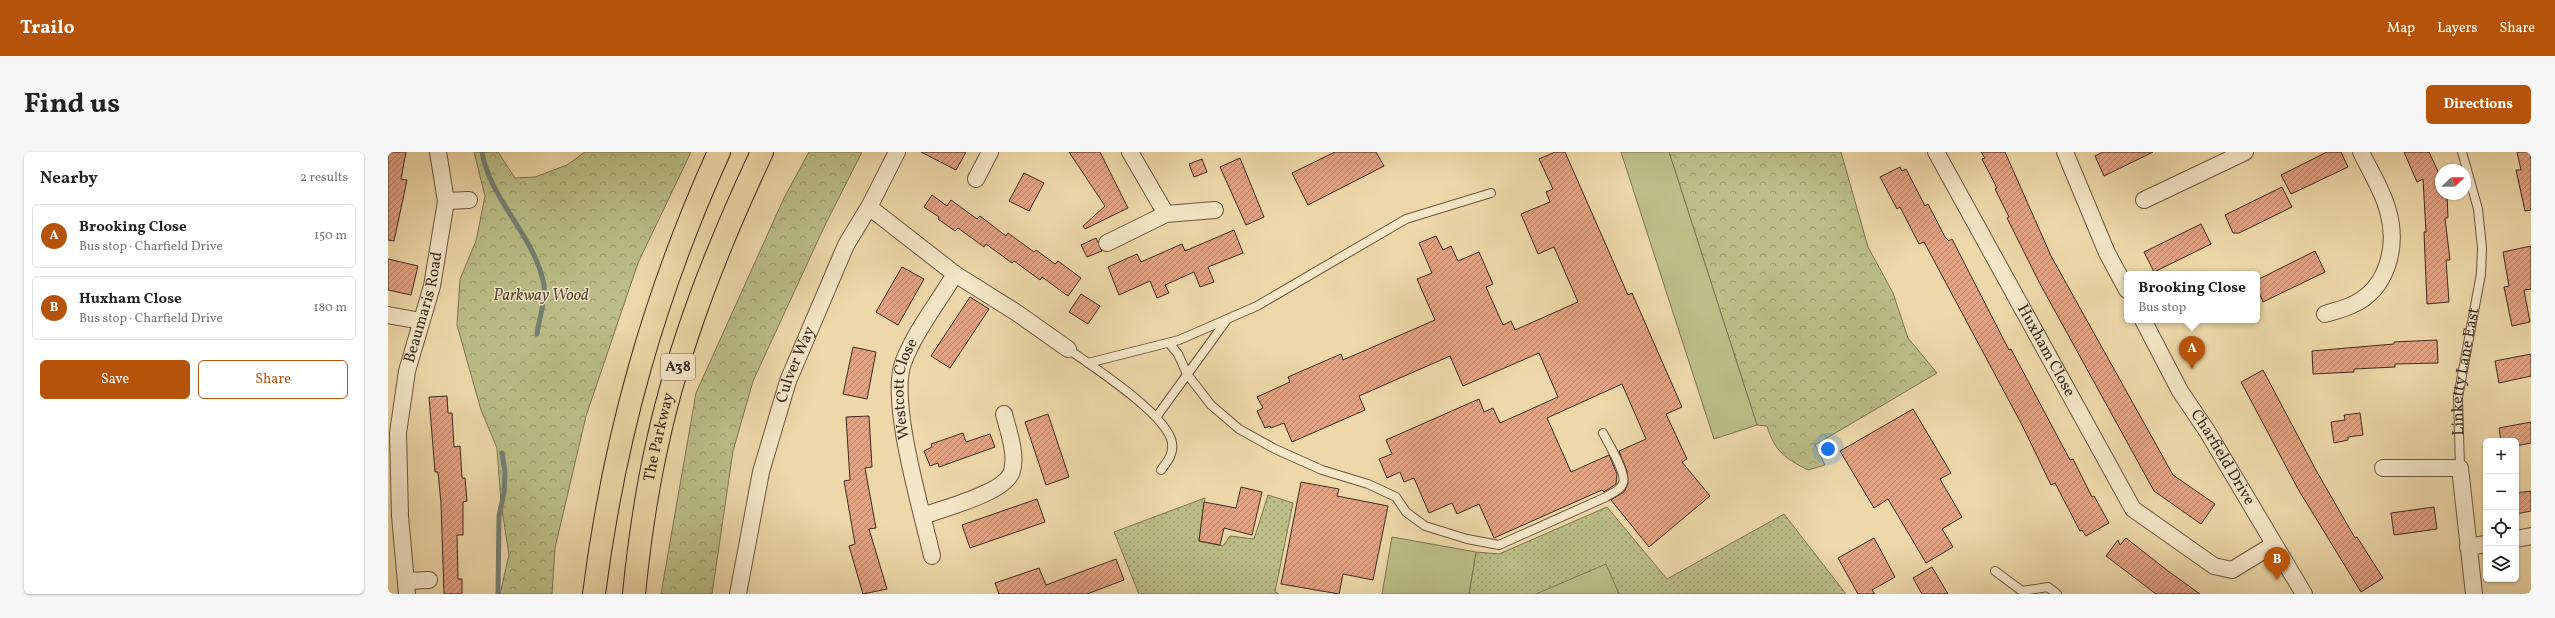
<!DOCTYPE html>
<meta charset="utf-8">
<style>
body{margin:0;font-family:Vollkorn,serif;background:#f6f6f6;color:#222}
.controls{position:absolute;right:12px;bottom:12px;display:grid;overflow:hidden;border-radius:6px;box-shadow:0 1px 3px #0004}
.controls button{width:36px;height:36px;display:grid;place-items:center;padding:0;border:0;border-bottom:1px solid #e0e0e0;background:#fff;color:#222;font:20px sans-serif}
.compass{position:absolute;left:2047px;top:12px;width:36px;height:36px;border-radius:50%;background:#fff;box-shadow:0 1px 3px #0004;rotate:68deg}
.you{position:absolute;left:1440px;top:297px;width:14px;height:14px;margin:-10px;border:3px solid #fff;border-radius:50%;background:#1a73e8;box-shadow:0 0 0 6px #1a73e833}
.badge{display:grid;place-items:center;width:26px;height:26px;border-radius:50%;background:#b45309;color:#fff;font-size:13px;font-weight:700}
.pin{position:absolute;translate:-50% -33px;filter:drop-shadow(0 1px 2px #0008)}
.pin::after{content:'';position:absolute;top:21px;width:14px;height:12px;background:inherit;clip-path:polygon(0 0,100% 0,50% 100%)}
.popup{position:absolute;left:1736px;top:119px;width:136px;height:52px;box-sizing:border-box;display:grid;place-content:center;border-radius:6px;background:#fff;filter:drop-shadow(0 1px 3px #0005);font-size:13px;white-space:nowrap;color:#767676}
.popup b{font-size:15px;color:#222}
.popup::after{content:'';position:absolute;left:50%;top:100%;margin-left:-8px;border:8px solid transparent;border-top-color:#fff}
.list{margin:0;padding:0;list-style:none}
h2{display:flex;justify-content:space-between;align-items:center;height:52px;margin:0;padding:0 16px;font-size:17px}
h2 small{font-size:13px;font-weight:400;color:#767676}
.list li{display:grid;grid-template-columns:26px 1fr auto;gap:12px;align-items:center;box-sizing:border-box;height:64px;margin:0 8px 8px;padding:0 8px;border:1px solid #e0e0e0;border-radius:6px}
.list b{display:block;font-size:15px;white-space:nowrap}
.list p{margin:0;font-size:13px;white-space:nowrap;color:#767676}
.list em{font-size:13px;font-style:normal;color:#767676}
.actions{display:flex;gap:8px;padding:12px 16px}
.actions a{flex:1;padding:9px 0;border:1px solid #b45309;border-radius:6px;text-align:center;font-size:14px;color:#b45309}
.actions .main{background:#b45309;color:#fff}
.icon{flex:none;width:22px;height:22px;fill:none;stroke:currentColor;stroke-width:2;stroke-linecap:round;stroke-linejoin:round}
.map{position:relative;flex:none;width:2143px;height:442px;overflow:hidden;border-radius:6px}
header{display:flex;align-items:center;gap:24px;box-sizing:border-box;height:56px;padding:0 20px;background:#b45309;color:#fff}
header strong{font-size:19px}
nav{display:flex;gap:22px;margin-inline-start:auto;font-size:14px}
.intro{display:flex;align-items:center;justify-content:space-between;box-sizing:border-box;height:96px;padding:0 24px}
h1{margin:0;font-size:28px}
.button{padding:10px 18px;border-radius:6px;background:#b45309;color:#fff;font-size:14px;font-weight:700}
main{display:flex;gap:24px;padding:0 24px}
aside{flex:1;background:#fff;border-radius:6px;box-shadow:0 1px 3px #0004}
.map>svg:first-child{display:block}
.forest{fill:url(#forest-crowns);stroke:#7c7453}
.park{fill:url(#park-dots);stroke:#7c7453}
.pitch{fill:#bbbe86;stroke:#7c7453}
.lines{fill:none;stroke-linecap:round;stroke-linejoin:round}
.stream{stroke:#748074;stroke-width:5}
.building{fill:url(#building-hatch);stroke:#3c2b20}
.service-casing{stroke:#685642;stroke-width:10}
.minor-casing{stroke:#685642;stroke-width:18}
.trunk-casing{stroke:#3c2b20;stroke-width:24}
.service{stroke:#f4e6c7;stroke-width:8}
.minor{stroke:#f4e6c7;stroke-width:16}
.trunk{stroke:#eed8a9;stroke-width:22}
.labels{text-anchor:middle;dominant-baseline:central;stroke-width:3;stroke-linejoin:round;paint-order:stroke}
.shield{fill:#f4e6c7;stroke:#736352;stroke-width:1}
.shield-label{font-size:15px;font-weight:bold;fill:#3c2b20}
.park-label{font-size:16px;font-style:italic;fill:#554834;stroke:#f4e6c7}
.street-label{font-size:16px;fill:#3c2b20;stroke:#f4e6c7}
</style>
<header>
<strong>Trailo</strong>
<nav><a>Map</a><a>Layers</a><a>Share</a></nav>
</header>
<div class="intro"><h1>Find us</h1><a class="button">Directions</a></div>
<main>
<aside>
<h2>Nearby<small>2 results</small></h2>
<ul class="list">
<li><span class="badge">A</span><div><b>Brooking Close</b><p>Bus stop · Charfield Drive</p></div><em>150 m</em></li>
<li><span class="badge">B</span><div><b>Huxham Close</b><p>Bus stop · Charfield Drive</p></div><em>180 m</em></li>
</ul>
<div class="actions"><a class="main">Save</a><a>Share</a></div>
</aside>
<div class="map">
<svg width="2143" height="442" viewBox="0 0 2143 442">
<defs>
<pattern id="forest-crowns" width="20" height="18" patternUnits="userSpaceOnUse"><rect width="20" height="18" fill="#bbbe86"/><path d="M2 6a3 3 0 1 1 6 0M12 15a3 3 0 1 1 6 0" fill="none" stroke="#999b6d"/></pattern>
<pattern id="park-dots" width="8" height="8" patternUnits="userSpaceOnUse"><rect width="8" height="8" fill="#bbbe86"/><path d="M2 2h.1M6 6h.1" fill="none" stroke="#999b6d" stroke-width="1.8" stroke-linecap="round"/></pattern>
<pattern id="building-hatch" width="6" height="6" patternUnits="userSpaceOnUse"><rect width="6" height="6" fill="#e2a284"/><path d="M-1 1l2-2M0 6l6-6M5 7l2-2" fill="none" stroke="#b8846c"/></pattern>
</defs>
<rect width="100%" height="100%" fill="#eed8a9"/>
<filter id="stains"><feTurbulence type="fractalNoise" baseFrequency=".005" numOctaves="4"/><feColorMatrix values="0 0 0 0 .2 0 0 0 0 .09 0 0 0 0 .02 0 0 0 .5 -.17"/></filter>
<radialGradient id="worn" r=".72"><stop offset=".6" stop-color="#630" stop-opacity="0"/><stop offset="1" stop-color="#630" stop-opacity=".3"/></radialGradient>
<g class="forest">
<polygon points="86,0 110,0 127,26 147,25 179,13 197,0 303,0 250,111 198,264 167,396 164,442 112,442 121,403 113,351 109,296 93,258 69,173 72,127 88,89 97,44"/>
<polygon points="421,0 474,0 438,71 365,229 345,299 324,442 273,442 308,241 396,46"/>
<path d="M1281,0H1453L1480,95L1505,141L1520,186L1549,221L1427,293L1437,313L1420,318C1397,306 1387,300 1379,274L1369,273Z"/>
</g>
<g class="park">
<polygon points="880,343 905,351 887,440 891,442 751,442 726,380 817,346 811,389 835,394 842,384 866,387"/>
<polygon points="1219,355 1279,427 1396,362 1458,442 1081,442 1088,400 1111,402"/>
</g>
<g class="pitch">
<polygon points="1233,0 1281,0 1369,273 1326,287"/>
<polygon points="1004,385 1088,400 1081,442 994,442"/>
<polygon points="1218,412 1231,442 1148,442"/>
</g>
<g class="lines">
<g class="stream">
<path d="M94,0C102,48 147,84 156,133C158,147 151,167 149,182"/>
<polyline points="110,442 111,364 116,341 117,320 114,301"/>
</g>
</g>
<g class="building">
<polygon points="0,0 18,0 13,27 19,28 6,89 0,88"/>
<polygon points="533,0 578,0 568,18"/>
<polygon points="681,0 712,0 740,56 697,77 695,74 717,54"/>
<polygon points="947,0 988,0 996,14 920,53 904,21"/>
<polygon points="1167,0 1177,0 1240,143 1244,141 1294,255 1278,262 1299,307 1294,310 1322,344 1261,395 1223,348 1236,340 1240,332 1239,319 1231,299 1258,287 1234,232 1159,266 1183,320 1221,303 1229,322 1228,332 1216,340 1214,338 1106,386 1091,352 1069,362 1064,351 1041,361 1026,326 1016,330 1012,320 999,326 991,307 1004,302 998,288 1091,247 1096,260 1105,256 1112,271 1170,245 1151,201 1075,234 1062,204 971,244 977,258 904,290 896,271 883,276 882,274 877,276 869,259 875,256 869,245 902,230 900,225 953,202 955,208 1047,168 1029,127 1044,121 1031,91 1048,84 1055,98 1063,94 1070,109 1091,100 1105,132 1098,135 1115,173 1123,169 1127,178 1190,150 1166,95 1150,102 1133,62 1162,50 1158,40 1165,37 1151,7"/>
<polygon points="1593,0 1617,0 1663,104 1785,323 1827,352 1813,372 1766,339 1651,130 1619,66 1621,65 1607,37 1609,36 1594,7 1597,6"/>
<polygon points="1715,0 1765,0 1716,24 1707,4"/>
<polygon points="1939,0 1953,0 1960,15 1903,42 1893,23"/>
<polygon points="2016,0 2041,0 2053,26 2053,42 2059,42 2060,66 2057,66 2062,108 2058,108 2061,150 2039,152 2036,80 2038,80 2035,27 2029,30"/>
<polygon points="2129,0 2143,0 2143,58 2137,59 2128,18 2133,18"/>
<polygon points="852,6 876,65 858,73 832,15"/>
<polygon points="814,7 819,20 806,25 801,12"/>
<polygon points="1512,15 1514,19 1518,17 1537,54 1540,52 1557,85 1561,89 1564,87 1621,198 1623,197 1682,308 1685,307 1704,345 1706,344 1721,371 1698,384 1694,378 1692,379 1667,331 1663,333 1634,273 1536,90 1531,92 1512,55 1509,57 1492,25"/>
<polygon points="636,21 656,31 641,59 621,49"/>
<polygon points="1894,35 1904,55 1851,81 1845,81 1837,63"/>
<polygon points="544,43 559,54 563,48 589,67 592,64 618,84 620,81 646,100 648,98 667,112 670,109 693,126 680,144 654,125 652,128 626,109 624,111 598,92 596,95 570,76 567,79 550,67 551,65 536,55"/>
<polygon points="1813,72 1823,92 1766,120 1756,100"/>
<polygon points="846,78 855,101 820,115 826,130 812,135 806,120 777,133 781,141 769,146 762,129 731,143 720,115 749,102 753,110 794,92 797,99"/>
<polygon points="708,86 714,99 699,105 693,93"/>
<polygon points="2143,94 2143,137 2136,138 2142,170 2124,174 2116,135 2121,134 2115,100"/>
<polygon points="1927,99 1937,120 1875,150 1870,138 1872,137 1869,128"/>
<polygon points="0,107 30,114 23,143 0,138"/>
<polygon points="514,115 536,127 510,173 488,160"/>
<polygon points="693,142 712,154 700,172 681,160"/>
<polygon points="582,145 601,157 562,216 543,204"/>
<polygon points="2049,188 2050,211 2007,212 2007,215 1966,217 1966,220 1925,222 1924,199 2006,192 2006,190"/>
<polygon points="465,195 488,200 479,247 455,242"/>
<polygon points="2143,202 2143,224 2111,231 2107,209"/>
<polygon points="1875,218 1929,320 1967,386 1969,385 1995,426 1973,440 1910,337 1853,230"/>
<polygon points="59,244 60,261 64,261 66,295 72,294 74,326 77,326 79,349 75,350 75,383 69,383 70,427 74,427 74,442 56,442 53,351 50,320 47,320 41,245"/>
<polygon points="1525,257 1563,321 1552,327 1574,365 1554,377 1565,395 1538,411 1500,347 1486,356 1452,299"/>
<polygon points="1972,261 1975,283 1960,285 1960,288 1946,291 1943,270 1957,268 1956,263"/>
<polygon points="660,262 681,325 658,333 637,270"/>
<polygon points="481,264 484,315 477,316 488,376 481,377 499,437 475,442 461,394 467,392 456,329 462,328 458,265"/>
<polygon points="2143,270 2143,291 2128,294 2128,289 2113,289 2111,276"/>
<polygon points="575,281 578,290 602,282 607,295 551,315 550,311 542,314 536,299 544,295 543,292"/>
<polygon points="913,330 951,337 949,344 1000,354 985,428 955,422 951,442 893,432"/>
<polygon points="853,335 874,340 864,383 836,376 832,393 811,389 816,350 848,356"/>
<polygon points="2143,339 2143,359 2128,362 2128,341"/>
<polygon points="649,347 657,370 582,396 574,373"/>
<polygon points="2046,355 2049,377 2006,383 2003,361"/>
<polygon points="1486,386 1507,425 1484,438 1487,442 1470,442 1450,406"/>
<polygon points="1738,386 1780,419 1812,442 1768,442 1718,404 1730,388 1732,393"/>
<polygon points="728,407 736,428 699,442 611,442 607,431 651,416 658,433"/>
<polygon points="1544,415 1560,442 1534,442 1525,426"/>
</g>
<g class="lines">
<defs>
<g id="service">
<path d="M781,191L790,202L799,222L823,253L851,277L887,297L934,318L980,332L1008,345L1018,360L1037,374L1079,387L1111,393L1218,345C1224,341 1233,338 1235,331C1239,322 1220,291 1215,281"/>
<path d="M680,197C704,214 780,263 784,291C786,302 779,310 773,318"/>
<polyline points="700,211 791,188 869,154 1018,67 1103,41"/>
<polyline points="769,264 838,169"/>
<path id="s1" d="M2072,316L2070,245L2093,122L2094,96L2090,57L2074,0"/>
<polyline points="1607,419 1634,439 1660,435 1669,442"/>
</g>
<g id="minor">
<polyline points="742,0 778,62"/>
<path id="s2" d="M1548,0L1745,357L1826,414L1844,418L1885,393"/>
<polyline points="1677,0 1719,101 1739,138"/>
<polyline points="588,27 602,0"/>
<polyline points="1756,48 1857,0"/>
<polyline points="58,49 81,48"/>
<polyline points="481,55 567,122 629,161 680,197"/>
<polyline points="719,91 778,62 827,58"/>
<path d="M1937,162C1946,159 1956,157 1964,153C2000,137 2010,94 2000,59C1995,39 1982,19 1973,0"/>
<polyline points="0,163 33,169"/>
<path id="s3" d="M1755,168L1792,239L1819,279L1916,442"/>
<polyline points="1995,316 2072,316 2086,442"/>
<path d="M535,364C555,356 618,341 624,319C629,302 620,278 616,262"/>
<polyline points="2128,387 2143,384"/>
<polyline points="2080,395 2098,392"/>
<path id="s4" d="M544,404C534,359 501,251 515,211C526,181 551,149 567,122"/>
<polyline points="18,429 41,428"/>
<path id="s5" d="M19,442L12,364L10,281L19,219L44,134L58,49L50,0"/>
<path id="s6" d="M350,442L373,320L400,229L458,93L481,55L509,0"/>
</g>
<g id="trunk">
<path d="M206,442C226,286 266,143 331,0"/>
<path id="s7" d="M246,442C251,392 258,342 269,293C291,191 330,94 374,0"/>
</g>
</defs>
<use href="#service" class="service-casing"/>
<use href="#minor" class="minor-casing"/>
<use href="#trunk" class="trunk-casing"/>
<use href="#service" class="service"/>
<use href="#minor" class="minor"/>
<use href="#trunk" class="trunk"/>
</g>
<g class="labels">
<rect class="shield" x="273" y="202" width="34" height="26" rx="3"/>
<g class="shield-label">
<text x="290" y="215">A38</text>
</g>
<g class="park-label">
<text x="153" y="144">Parkway Wood</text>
</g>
<g class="street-label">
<text stroke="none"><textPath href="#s5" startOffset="290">Beaumaris Road</textPath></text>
<text stroke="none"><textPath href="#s2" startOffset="227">Huxham Close</textPath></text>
<text stroke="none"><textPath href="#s6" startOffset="237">Culver Way</textPath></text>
<text stroke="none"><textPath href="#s1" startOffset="97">Linketty Lane East</textPath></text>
<text stroke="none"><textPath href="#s4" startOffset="171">Westcott Close</textPath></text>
<text stroke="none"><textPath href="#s7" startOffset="159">The Parkway</textPath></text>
<text stroke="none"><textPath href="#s3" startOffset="159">Charfield Drive</textPath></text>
</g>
</g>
<rect width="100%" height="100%" filter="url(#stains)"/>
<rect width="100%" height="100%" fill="url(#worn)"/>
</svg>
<div class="controls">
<button>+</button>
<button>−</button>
<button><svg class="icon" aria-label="locate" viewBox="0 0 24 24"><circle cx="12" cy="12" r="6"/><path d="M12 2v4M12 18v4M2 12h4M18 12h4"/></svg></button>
<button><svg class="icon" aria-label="layers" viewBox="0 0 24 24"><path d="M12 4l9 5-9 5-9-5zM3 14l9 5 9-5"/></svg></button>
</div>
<svg class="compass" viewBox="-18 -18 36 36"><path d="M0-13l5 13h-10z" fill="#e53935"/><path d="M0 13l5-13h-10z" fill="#767676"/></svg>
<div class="you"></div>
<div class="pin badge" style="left:1804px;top:217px">A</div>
<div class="popup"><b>Brooking Close</b>Bus stop</div>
<div class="pin badge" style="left:1889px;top:428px">B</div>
</div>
</main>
